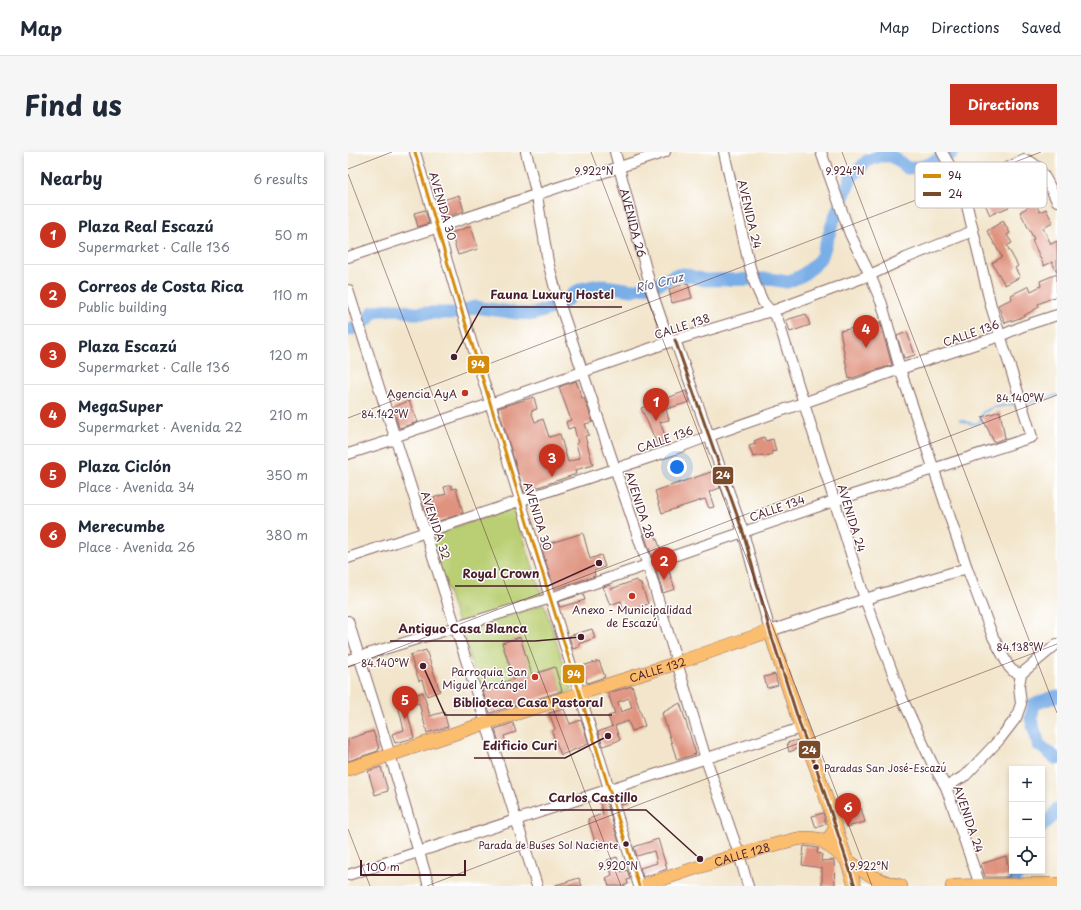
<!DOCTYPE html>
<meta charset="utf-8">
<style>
body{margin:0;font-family:"Playpen Sans",sans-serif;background:#f6f6f7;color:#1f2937}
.controls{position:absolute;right:12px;bottom:12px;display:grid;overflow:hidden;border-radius:0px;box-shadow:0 2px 6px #0003}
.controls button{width:36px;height:36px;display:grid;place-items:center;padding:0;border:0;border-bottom:1px solid #e0e1e3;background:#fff;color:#1f2937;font:20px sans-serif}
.scale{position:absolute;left:12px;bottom:10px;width:106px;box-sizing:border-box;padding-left:4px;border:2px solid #4a1f2b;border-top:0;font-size:11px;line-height:14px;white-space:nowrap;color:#4a1f2b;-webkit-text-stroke:3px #fff;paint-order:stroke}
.you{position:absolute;left:329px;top:315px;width:14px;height:14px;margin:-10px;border:3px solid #fff;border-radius:50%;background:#1a73e8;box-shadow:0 0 0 6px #1a73e833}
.badge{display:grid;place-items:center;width:26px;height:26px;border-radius:50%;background:#c8321e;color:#fff;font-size:13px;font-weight:700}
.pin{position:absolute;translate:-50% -33px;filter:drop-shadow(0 1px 2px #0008)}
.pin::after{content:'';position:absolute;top:21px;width:14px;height:12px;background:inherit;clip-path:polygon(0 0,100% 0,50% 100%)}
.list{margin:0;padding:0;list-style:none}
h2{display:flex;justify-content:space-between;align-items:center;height:52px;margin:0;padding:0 16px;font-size:17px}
h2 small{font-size:13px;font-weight:400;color:#747a83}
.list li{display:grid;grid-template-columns:26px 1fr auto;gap:12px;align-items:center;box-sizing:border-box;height:60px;padding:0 16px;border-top:1px solid #e0e1e3}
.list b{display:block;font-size:15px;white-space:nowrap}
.list p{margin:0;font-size:13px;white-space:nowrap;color:#747a83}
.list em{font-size:13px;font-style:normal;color:#747a83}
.icon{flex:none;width:22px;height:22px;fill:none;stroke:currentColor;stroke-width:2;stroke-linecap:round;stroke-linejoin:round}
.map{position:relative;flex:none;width:709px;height:734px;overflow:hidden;border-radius:0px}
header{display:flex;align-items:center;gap:24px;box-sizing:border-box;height:56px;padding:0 20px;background:#fff;border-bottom:1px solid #e0e1e3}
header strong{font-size:19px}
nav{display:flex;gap:22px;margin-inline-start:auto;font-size:14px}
.intro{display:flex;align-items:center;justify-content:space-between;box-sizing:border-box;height:96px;padding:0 24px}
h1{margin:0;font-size:28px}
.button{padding:10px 18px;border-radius:0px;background:#c8321e;color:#fff;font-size:14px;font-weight:700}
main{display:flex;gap:24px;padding:0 24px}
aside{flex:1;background:#fff;border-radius:0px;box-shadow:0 2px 6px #0003}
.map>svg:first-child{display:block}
.green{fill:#bacf73;stroke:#82774f}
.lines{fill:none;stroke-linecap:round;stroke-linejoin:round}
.stream{stroke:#7aaee7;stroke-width:2}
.river{stroke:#7aaee7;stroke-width:13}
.building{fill:#df937f;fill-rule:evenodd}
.minor-casing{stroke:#856463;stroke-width:12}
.major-casing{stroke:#856463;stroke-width:14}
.minor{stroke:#fff;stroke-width:10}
.major{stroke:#fbbd6e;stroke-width:13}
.bus-1-casing{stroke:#fff;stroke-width:6}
.bus-2-casing{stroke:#fff;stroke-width:6}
.bus-1{stroke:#d48b09;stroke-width:3}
.bus-2{stroke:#7a4b2a;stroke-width:3}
.ticks{fill:none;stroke:#4a1f2b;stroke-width:1;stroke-opacity:0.45}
.poi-dot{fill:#c8321e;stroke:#fff;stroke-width:1.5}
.bus-dot{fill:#4a1f2b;stroke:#fff;stroke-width:1.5}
.labels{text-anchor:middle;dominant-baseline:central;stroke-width:3;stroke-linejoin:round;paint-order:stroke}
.bus-label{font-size:10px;fill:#4a1f2b;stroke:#fff;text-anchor:start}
.street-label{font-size:11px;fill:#4a1f2b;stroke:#fff}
.poi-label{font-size:11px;fill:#4a1f2b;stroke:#fff;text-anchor:end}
.water-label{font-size:12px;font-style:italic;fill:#5d5876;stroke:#fff}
.key{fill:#fff;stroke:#c9bcbf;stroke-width:1}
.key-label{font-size:11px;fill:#4a1f2b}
.ticks-label{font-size:10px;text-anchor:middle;fill:#4a1f2b;stroke:#fff;stroke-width:3;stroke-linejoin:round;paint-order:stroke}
.leader{fill:none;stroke:#4a1f2b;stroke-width:1.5}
.callout-dot{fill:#4a1f2b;stroke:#fff;stroke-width:1.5}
.callout-label{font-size:12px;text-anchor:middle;font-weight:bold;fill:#4a1f2b;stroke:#fff;stroke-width:3;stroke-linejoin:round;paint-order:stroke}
.line-badge{stroke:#fff;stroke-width:1.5}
.badge-label{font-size:11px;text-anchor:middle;font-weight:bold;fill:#fff}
</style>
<header>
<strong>Map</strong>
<nav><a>Map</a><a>Directions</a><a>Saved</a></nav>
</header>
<div class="intro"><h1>Find us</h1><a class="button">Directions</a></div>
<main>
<aside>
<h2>Nearby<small>6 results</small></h2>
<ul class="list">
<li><span class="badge">1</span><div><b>Plaza Real Escazú</b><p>Supermarket · Calle 136</p></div><em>50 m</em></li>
<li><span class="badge">2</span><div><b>Correos de Costa Rica</b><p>Public building</p></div><em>110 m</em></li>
<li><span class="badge">3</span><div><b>Plaza Escazú</b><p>Supermarket · Calle 136</p></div><em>120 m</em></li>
<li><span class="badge">4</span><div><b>MegaSuper</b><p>Supermarket · Avenida 22</p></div><em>210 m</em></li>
<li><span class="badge">5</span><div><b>Plaza Ciclón</b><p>Place · Avenida 34</p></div><em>350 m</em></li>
<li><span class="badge">6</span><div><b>Merecumbe</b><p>Place · Avenida 26</p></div><em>380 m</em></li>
</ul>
</aside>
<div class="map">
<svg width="709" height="734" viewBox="0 0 709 734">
<rect width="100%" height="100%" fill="#fff"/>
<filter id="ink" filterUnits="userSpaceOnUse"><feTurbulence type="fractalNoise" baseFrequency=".025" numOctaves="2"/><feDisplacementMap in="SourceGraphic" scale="8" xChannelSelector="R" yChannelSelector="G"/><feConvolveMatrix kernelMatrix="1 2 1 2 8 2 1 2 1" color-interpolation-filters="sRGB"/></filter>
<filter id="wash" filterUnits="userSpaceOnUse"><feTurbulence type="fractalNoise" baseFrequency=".012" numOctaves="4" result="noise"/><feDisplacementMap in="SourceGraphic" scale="16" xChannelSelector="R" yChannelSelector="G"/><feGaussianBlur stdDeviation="0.9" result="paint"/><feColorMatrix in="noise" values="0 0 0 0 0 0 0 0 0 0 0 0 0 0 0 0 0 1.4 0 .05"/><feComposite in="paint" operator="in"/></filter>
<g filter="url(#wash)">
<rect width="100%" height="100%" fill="#f2e5cb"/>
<g class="green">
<polygon points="166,356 195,447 111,474 82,383"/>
<polygon points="196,452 224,538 215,542 206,515 184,523 172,486 154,491 166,527 132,537 113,480"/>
</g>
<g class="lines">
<g class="stream">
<polyline points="677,251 695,248 709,243"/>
<path d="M612,268C619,270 625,274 632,270L634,261L644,256L670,251"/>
</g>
<g class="river">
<path d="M0,178L4,177L19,168L25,160L34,158L49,157L65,161H107L127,155L169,161L186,162L201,157L217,150L227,140L236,136L250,133L284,138L310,132L325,124L336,122L356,128L422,127L439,130L453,124L466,114L474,104L486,67L504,24L519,9L531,4H544L559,16C577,16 590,8 605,0"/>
<polyline points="709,544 686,552 683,567 691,593 709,607"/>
<polyline points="694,675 705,664 709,657"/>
<polyline points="663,734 671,719"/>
</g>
</g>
<g id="blocks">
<g class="building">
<polygon points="678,21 691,42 676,48 668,35 656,41 661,55 642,63 633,43 658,32"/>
<polygon points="111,43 116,59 97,65 92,49"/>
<polygon points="687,51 692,60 698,57 705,71 695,76 703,92 709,89 709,120 704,110 696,114 684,88 686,87 672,60"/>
<polygon points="77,58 81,71 70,75 66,61"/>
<polygon points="655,69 662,81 659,83 664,91 659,94 670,114 667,116 672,125 657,133 644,111 654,105 639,79"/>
<polygon points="123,74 130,97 110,103 103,81"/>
<polygon points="709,122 709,144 690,152 691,155 672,166 657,171 650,153 664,147 663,143 681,134 683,139 693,134 692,129"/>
<polygon points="340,131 344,146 324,151 321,137"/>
<polygon points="458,162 462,173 442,180 438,168"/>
<polygon points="532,170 544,213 501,227 492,179"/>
<polygon points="559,180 567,203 556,206 549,184"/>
<polygon points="228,229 234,246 236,246 245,270 237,272 241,283 237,284 245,313 227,318 228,322 176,340 150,256 186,245 189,257 183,259 187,270 195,267 201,285 212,282 220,310 232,306 228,292 230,291 226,275 220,277 218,270 223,268 211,235"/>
<polygon points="338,239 342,250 318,257 321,268 312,270 320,292 311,296 293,256"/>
<polygon points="61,249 70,270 51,276 45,255"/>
<polygon points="652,259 657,286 646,290 634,265"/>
<polygon points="416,285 418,289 425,287 428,299 423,300 424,302 416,305 415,303 405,305 401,294 408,292 406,289"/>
<polygon points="366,319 372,336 361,340 366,355 361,356 357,347 314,361 307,339"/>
<polygon points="103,333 104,337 108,336 115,361 82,372 74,349 98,342 96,335"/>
<polygon points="306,379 314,401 304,405 296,382"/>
<polygon points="235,381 242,407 253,403 257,415 246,419 247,424 206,437 193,394"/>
<polygon points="319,413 327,437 315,441 308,418"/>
<polygon points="288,428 293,432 300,452 276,460 273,449 262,453 255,435 262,433 263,437"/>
<polygon points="235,442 237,448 212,455 210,450"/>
<polygon points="244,477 247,486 230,492 231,495 225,497 221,484"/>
<polygon points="172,485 184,523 207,515 214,539 142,561 134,537 166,527 154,491"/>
<polygon points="78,498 92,539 79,544 74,528 71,529 62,503"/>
<polygon points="251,509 257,525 239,531 234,514"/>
<polygon points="427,522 430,533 419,536 416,525"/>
<path d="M284,534L297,574L284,579L280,569L267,574L272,588L255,594L250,580L265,574L264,575L260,564L267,562L260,541ZM281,546L284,556L273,560L270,550Z"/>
<polygon points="75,540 82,564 96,560 100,575 79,581 71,551 58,555 66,586 47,591 44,582 56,578 49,549"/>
<polygon points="332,551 348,602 329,608 314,561"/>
<polygon points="216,557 222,572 233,568 241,592 213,603 204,580 207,577 201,561"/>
<polygon points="165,571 168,580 156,584 159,595 153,597 147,577"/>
<polygon points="25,579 31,596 30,599 0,609 0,587"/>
<polygon points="449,588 452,596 441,600 439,591"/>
<polygon points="33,615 40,639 27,643 20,619"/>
<polygon points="281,642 283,650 273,653 271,645"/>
<polygon points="500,644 505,658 513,656 517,670 499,675 493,655 490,656 487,648"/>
<polygon points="257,646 271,690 249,697 240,667 255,662 251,648"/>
<polygon points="475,661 478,672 468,676 464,664"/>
<polygon points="310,687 319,717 295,725 292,716 309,711 306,699 289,704 286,695"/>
<polygon points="456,694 470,696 469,701 474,702 473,709 486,708 487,734 474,734 474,716 454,713"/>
<polygon points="658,704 662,725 637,725 633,712"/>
<polygon points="269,705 273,720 279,718 282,727 279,728 280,732 275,734 261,734 258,726 264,723 259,708"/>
<polygon points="231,726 234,734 209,734 208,733"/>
</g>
</g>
</g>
<g filter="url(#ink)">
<use href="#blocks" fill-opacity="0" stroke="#856463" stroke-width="1"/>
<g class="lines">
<defs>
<g id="minor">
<polyline points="67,0 111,150 291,734"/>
<polyline points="178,0 189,44 200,110 209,144 300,414 358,607 391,702 400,734"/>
<path id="s1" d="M267,0L304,140L321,190"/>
<polyline points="376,0 401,112 407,132 415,150 430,168 517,447 554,546 584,611 598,635 632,733"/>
<polyline points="473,0 502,82 522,123 534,152 552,217 619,416 645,485 661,515 665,519 673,522"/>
<path d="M615,37L676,8C692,8 702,36 709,49"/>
<polyline points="0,105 317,0"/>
<path d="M0,138C64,336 127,535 189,734"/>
<polyline points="327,188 395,380 422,479 517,447 619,416"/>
<polyline points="46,285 327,188 430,157 522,123 558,106 625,79"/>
<polyline points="0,302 47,287"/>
<polyline points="0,406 324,298 361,284 552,217 652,184 675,174 709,163"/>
<polyline points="0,469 42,603 81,734"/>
<polyline points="0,508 203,446 486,349 684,285 643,154 615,37 594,0"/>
<polyline points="673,522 709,492"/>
<polyline points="598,635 618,623 651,588 668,566 673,552 671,534 673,522"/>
<polyline points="0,723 262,637 453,576"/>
</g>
<g id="major">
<path id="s2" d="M0,617L138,571L329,511L422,479L453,576L469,618L507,734"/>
<path d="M473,688C497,706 522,729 553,734"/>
<path id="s3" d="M295,734C344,717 394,700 445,688C449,687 453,686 457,686C472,685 479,695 487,676"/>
<polyline points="604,734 709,732"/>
</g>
</defs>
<use href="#minor" class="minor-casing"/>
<use href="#major" class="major-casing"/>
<use href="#minor" class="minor"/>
<use href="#major" class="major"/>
<defs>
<polyline id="bus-1" points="67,0 111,150 291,734"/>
<polyline id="bus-2" points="327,188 395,380 422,479 453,576 469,618 507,734"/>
</defs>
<use href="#bus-1" class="bus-1-casing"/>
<use href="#bus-2" class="bus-2-casing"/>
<use href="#bus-1" class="bus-1"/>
<use href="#bus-2" class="bus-2"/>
</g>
</g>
<path class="ticks" d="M243,0L524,734M494,0L709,561M0,17L44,0M0,22L273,734M0,266L693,0M0,515L709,243M0,677L22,734M79,734L709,492"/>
<g class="poi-dot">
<circle cx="117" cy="241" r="4"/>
<circle cx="284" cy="444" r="4"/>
<circle cx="187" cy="525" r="4"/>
</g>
<g class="bus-dot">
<circle cx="468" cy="615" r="3.5"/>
<circle cx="278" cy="692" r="3.5"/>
</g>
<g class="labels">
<g class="bus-label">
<text x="476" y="615">Paradas San José-Escazú</text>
<text x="270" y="692" text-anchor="end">Parada de Buses Sol Naciente</text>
</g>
<g class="street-label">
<text transform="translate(95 54) rotate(74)">AVENIDA 30</text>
<text transform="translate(402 62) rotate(77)">AVENIDA 24</text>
<text stroke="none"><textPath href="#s1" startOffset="73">AVENIDA 26</textPath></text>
<text transform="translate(334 174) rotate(-18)">CALLE 138</text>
<text transform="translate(623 181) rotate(-19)">CALLE 136</text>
<text transform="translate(317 287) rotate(-19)">CALLE 136</text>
<text transform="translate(292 353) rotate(72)">AVENIDA 28</text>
<text transform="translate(429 356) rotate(-19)">CALLE 134</text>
<text transform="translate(190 364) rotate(73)">AVENIDA 30</text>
<text transform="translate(504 366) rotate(73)">AVENIDA 24</text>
<text transform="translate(88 373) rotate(72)">AVENIDA 32</text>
<text stroke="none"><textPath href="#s2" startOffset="325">CALLE 132</textPath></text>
<text transform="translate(621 667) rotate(71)">AVENIDA 24</text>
<text stroke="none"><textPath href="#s3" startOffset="104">CALLE 128</textPath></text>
</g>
<g class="poi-label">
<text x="109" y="241">Agencia AyA</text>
<text x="284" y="457" text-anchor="middle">Anexo - Municipalidad<tspan x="284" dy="13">de Escazú</tspan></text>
<text x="179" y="519">Parroquia San<tspan x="179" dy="13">Miguel Arcángel</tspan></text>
</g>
<g class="water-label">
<text transform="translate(311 130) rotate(-14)">Río Cruz</text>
</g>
</g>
<rect x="567" y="10" width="132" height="46" rx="6" class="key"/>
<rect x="575" y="22" width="18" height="4" fill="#d48b09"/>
<rect x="575" y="40" width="18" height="4" fill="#7a4b2a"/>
<g class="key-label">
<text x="600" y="28">94</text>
<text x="600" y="46">24</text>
</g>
<g class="ticks-label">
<text x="246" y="23">9.922°N</text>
<text x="497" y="23">9.924°N</text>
<text x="672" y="250">84.140°W</text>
<text x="37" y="266">84.142°W</text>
<text x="672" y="499">84.138°W</text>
<text x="37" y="515">84.140°W</text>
<text x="270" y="718">9.920°N</text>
<text x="521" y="718">9.922°N</text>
</g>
<path class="leader" d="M106 205L134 155H274M251 411L200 434H107M233 485L187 489H42M75 514L97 563H264M260 584L217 606H126M352 707L298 658H192"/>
<g class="callout-dot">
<circle cx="106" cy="205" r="4"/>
<circle cx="251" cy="411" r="4"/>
<circle cx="233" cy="485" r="4"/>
<circle cx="75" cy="514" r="4"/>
<circle cx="260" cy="584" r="4"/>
<circle cx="352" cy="707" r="4"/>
</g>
<g class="callout-label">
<text x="204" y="147">Fauna Luxury Hostel</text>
<text x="153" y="426">Royal Crown</text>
<text x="115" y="481">Antiguo Casa Blanca</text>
<text x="180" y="555">Biblioteca Casa Pastoral</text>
<text x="172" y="598">Edificio Curi</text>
<text x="245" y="650">Carlos Castillo</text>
</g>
<g class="line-badge">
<rect x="119" y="203" width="23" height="19" rx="4" fill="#d48b09"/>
<rect x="364" y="314" width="22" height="19" rx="4" fill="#7a4b2a"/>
<rect x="214" y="512" width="23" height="20" rx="4" fill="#d48b09"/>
<rect x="450" y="588" width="23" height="19" rx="4" fill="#7a4b2a"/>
</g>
<g class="badge-label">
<text x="130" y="216">94</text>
<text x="375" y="327">24</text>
<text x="226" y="526">94</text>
<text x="461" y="602">24</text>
</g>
</svg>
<div class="controls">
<button>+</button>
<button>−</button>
<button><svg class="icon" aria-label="locate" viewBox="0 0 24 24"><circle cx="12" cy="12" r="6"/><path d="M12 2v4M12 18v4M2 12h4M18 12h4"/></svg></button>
</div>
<div class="scale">100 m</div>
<div class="you"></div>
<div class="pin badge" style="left:308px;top:269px">1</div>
<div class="pin badge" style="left:316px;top:428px">2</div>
<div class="pin badge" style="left:204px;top:325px">3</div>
<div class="pin badge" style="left:518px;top:196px">4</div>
<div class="pin badge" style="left:57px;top:567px">5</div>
<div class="pin badge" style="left:500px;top:674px">6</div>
</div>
</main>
